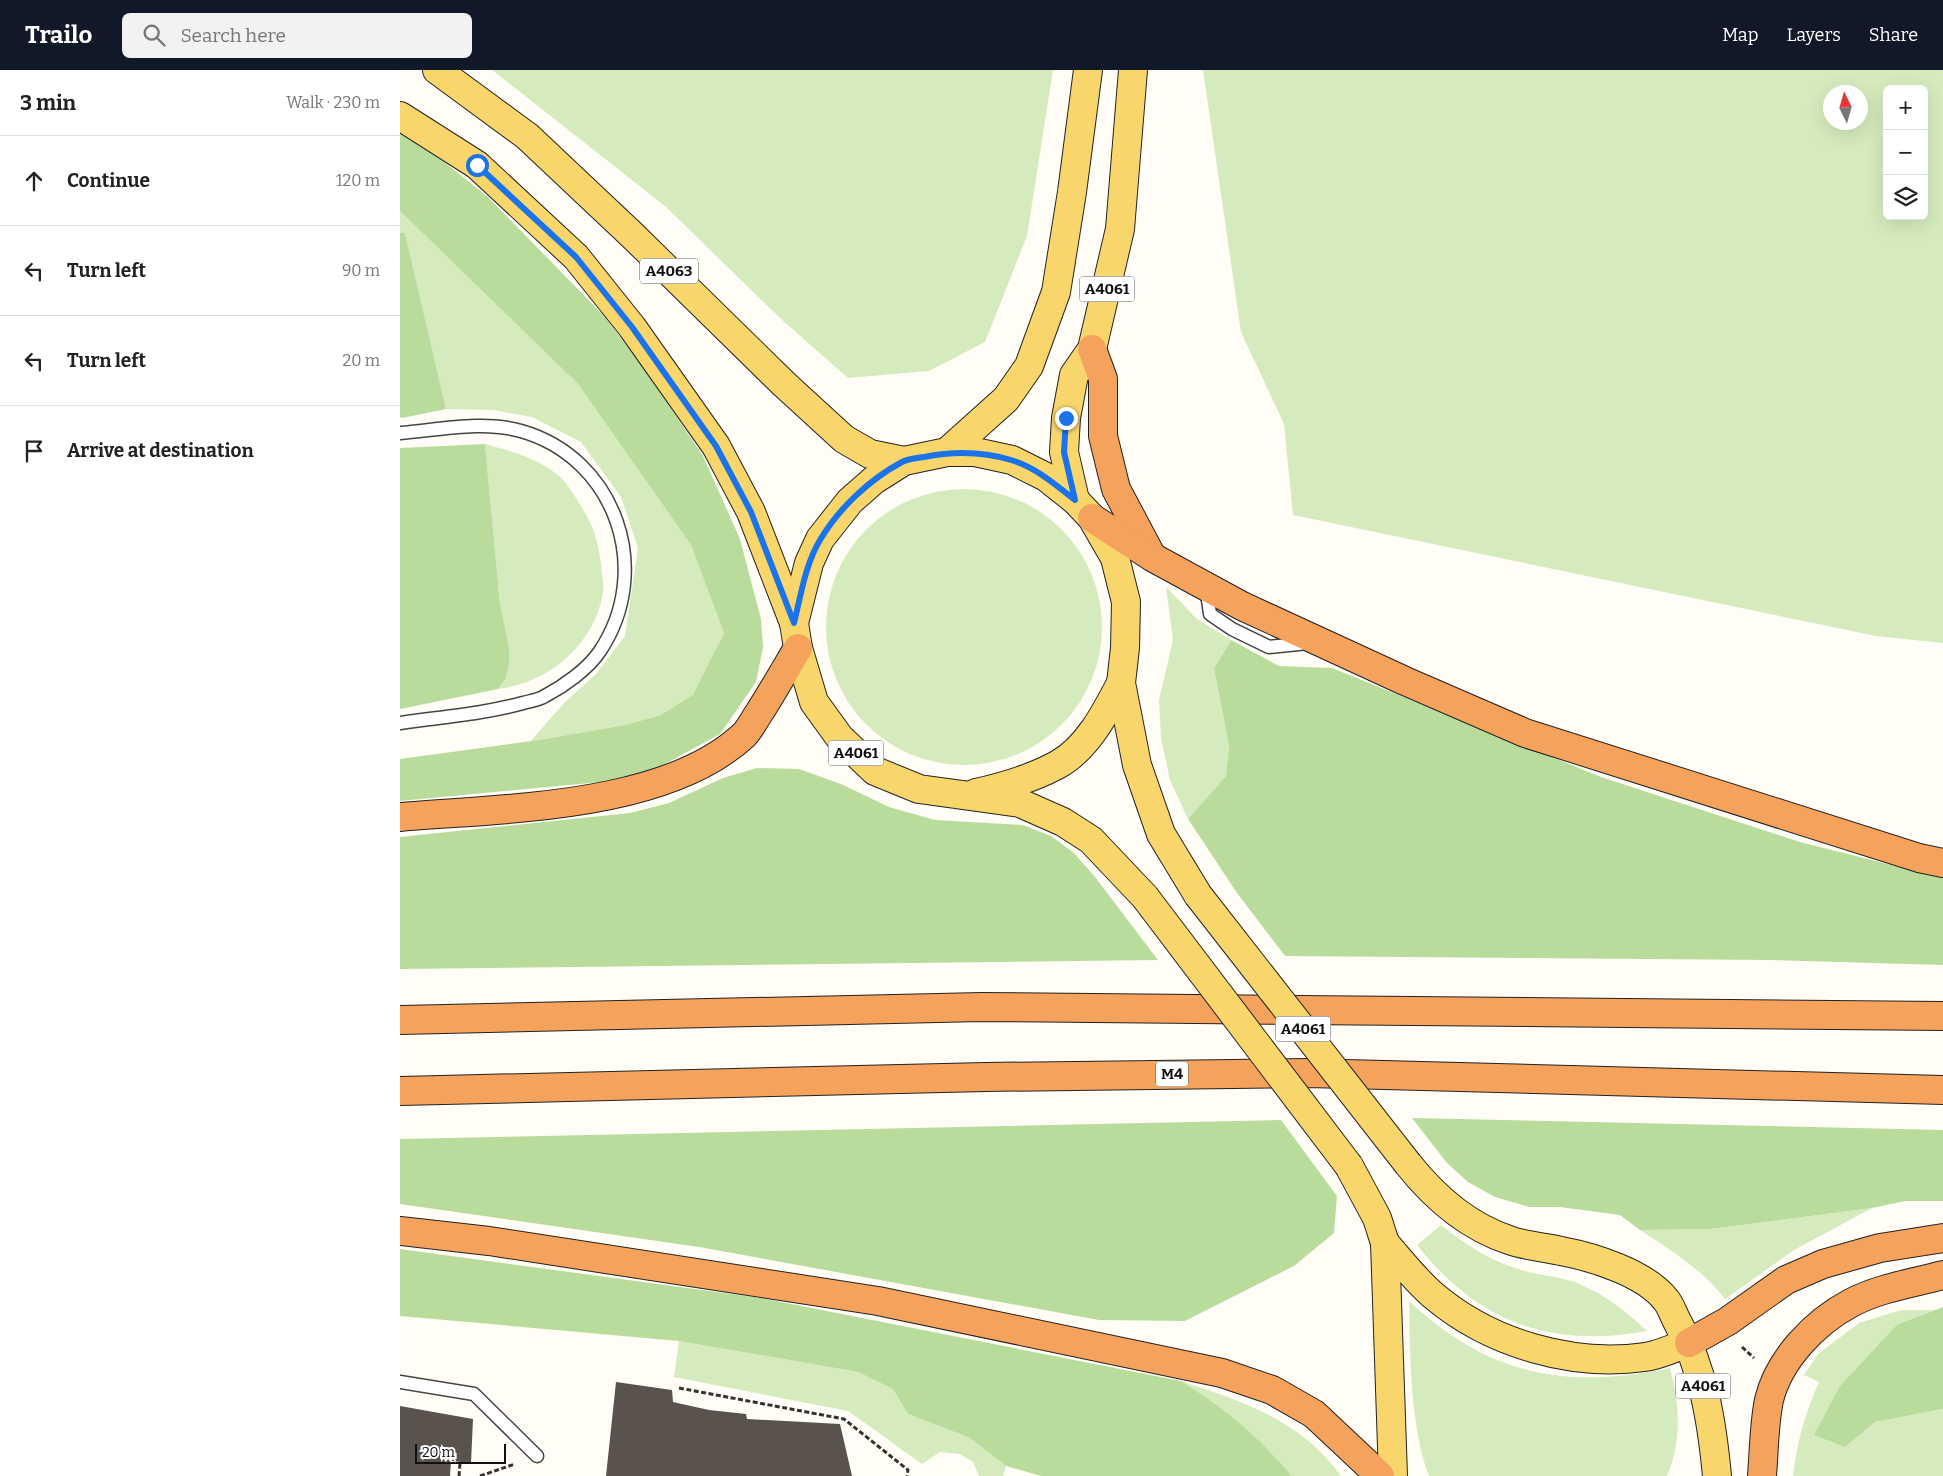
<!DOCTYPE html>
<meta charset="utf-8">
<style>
body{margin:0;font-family:Bitter,serif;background:#f2f2f2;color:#222}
.controls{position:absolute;right:15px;top:15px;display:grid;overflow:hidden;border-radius:8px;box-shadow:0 5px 20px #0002}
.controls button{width:45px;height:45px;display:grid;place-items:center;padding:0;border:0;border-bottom:1px solid #e0e0e0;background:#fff;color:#222;font:25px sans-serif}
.compass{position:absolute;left:1423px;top:15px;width:45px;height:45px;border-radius:50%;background:#fff;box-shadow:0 5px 20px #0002;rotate:355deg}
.scale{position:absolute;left:15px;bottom:12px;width:91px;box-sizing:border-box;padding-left:5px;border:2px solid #111;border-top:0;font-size:14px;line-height:18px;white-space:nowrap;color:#111;-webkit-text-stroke:4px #fff;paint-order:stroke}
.stop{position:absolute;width:15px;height:15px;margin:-11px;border:4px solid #1a73e8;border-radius:50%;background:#fff}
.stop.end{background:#1a73e8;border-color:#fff;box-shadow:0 1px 5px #0008}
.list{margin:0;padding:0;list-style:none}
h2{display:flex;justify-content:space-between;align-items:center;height:65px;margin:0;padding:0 20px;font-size:21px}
h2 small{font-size:16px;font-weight:400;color:#767676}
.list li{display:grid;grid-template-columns:32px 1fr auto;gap:15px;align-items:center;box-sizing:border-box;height:90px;padding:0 20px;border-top:1px solid #e0e0e0}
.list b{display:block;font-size:19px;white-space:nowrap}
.list em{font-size:16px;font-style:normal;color:#767676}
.icon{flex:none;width:28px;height:28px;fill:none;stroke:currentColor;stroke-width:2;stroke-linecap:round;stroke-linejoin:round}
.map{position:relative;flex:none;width:1543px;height:1406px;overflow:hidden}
header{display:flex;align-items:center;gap:30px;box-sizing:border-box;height:70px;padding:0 25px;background:#111827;color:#fff}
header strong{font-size:24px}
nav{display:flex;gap:28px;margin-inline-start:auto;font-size:18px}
.search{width:350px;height:45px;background:#f2f2f2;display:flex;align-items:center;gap:12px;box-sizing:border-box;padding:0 18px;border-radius:8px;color:#767676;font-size:19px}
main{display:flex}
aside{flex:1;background:#fff}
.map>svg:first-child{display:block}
.green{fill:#d5ebbd;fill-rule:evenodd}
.forest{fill:#b9dc9c}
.building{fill:#5a524d}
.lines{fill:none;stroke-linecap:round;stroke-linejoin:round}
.service-casing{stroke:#444;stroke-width:15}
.primary-casing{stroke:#222;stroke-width:30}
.motorway-casing{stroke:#222;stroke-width:30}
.path{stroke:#333;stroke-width:3;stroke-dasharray:5 2.5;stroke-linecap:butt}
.service{stroke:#fff;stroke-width:12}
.primary{stroke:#f9d66b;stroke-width:28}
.motorway{stroke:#f5a25d;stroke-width:28}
.primary-bridge-casing{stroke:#222;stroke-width:30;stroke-linecap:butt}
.primary-bridge{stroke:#f9d66b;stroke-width:28}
.route{stroke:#1a73e8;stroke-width:6}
.labels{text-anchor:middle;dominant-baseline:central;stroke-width:5;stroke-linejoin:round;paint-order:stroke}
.shield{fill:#fff;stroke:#585858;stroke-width:1}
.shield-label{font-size:15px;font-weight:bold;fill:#111}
</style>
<header>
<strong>Trailo</strong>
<div class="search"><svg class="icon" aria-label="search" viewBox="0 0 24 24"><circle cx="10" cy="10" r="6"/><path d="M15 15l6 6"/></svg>Search here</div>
<nav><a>Map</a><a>Layers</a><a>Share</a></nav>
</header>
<main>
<aside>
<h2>3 min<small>Walk · 230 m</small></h2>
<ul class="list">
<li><svg class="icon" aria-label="ahead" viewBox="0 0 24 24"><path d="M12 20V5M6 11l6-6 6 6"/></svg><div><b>Continue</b></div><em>120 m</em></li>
<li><svg class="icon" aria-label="left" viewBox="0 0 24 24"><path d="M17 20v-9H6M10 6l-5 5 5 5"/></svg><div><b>Turn left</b></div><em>90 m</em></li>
<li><svg class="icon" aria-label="left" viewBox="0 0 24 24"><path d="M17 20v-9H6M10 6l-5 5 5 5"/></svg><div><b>Turn left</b></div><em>20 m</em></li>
<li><svg class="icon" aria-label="arrive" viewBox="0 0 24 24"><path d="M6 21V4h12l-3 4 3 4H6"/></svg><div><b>Arrive at destination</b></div></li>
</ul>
</aside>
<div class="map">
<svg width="1543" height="1406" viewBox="0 0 1543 1406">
<rect width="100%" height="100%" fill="#fffdf5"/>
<g class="green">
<polygon points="92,0 653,0 627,166 585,272 529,301 448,308 381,249 265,136"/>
<path d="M803,0H1543V573L1476,566L893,445L884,354L841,262ZM1487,19H1524V146H1487ZM1430,22H1460V52H1430Z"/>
<path d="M0,141L178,314L291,475L324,563C315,580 304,610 293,625C271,654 167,666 130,672L164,633L196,604L225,566L238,478L221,427L181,372L132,347L93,340L46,339L5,163H0Z"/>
<path d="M85,374C111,381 137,388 158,405C166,412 173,423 179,433C194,455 200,477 202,504C203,510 204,517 203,523C194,575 149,613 98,619L106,608L109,594V577L100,534Z"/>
<circle cx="564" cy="557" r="138"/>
<polygon points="766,517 797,549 831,570 814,600 829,676 826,706 788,749 770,710 761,668 759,630 773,570"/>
<path d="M1472,1138L1394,1180L1325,1229C1303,1200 1271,1180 1240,1160L1311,1159Z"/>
<path d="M1041,1155C1066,1175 1093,1193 1125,1201C1142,1206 1160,1206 1177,1213C1204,1224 1226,1241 1247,1261C1150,1279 1078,1252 1017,1175Z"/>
<path d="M1009,1231C1088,1305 1165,1320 1270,1298C1280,1336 1282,1370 1267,1406H1029C1010,1357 1010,1284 1009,1231Z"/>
<path d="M1501,1240H1534L1498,1254L1445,1377L1475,1352L1543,1339V1406H1393C1397,1372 1405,1344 1419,1312L1404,1305L1418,1284L1459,1253Z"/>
<polygon points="279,1271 458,1302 493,1319 508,1344 570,1368 606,1396 603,1406 579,1406 573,1392 560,1384 540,1382 522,1394 448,1341 274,1307"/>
<path d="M781,1311C842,1331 902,1351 941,1406H892C860,1368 824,1337 781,1311Z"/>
</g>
<g class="forest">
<polygon points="0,62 43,91 89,128 205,247 245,300 303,386 340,469 361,549 363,577 356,612 320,664 252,701 222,710 0,731 0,689 146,669 226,655 261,645 293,625 324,563 291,475 178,314 0,141"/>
<polygon points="0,163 5,163 46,339 2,348 0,347"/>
<polygon points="85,374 100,534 109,577 109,594 106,608 98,619 0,639 0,378"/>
<polygon points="831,570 879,596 932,598 1201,707 1400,772 1543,808 1543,895 1370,890 885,886 837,823 788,749 826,706 829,676 814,599"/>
<polygon points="357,698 399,699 441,714 489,737 535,750 623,755 651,766 674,783 695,807 758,890 0,899 0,767 230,743 269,733 323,708"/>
<polygon points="1012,1048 1543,1060 1543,1131 1505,1131 1472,1138 1311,1159 1240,1160 1220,1145 1160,1137 1129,1137 1095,1127 1068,1112 1047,1093"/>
<polygon points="881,1050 937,1126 934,1163 894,1196 785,1251 699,1250 299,1177 0,1134 0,1069"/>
<path d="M0,1179L361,1228L781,1311C824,1337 860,1368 892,1406H641L606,1396L570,1368L508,1344L493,1319L458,1302L279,1271L0,1246Z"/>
<polygon points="1543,1237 1543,1339 1475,1352 1445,1377 1414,1365 1440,1316 1498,1254"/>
</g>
<g class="building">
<polygon points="216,1312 272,1320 273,1332 309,1340 346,1344 347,1349 440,1354 452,1406 206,1406"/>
<polygon points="0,1336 73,1349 71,1393 51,1391 50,1406 0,1406"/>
</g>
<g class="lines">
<defs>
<g id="service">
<path d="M0,363C38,360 83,350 121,361C216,388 254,500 200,581C188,599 164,616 145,626C139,630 130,631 123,633C83,644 41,647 0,653"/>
<polyline points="806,516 810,544 832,559 869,577 908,573"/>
<polyline points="0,1312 74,1324 137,1386"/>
</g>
<g id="primary">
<polyline points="37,0 127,66 232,165 384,314 444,369 470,384 504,391"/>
<polyline points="0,46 77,95 176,187 232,257 316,376 351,442 394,553"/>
<polyline points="547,382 606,329 629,296 656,222 672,122 688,0"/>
<polyline points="675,430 664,382 666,348 674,305 692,279 720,159 733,0"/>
<path d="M576,723C603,717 633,708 657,695C687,679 706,642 721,613"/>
<polyline points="745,827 691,770 663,752 620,733 519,719 475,701 440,668 414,632 398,578 394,553 409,493 420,469 450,431 474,410 504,391 547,382 575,382 612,390 646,407 675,430 692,448 715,488 726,532 725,578 721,613 737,695 761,764 798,825"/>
<path d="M1008,1094C1035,1128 1067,1156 1109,1170C1125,1176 1144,1177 1161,1181C1193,1187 1245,1203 1266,1230C1271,1236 1274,1246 1278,1253C1304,1301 1312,1353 1317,1406"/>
<polyline points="949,1096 977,1148 985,1173 993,1406"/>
<path d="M985,1173C1001,1191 1016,1211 1034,1226C1091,1274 1172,1297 1245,1287C1260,1285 1275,1277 1289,1273"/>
</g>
<g id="motorway">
<polyline points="692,279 703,309 703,366 716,419 750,483"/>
<polyline points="692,448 752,487 842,536 1005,611 1125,663 1519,788 1543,793"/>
<path d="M0,747C103,738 265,739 344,665C350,659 354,650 359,643C373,621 385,600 398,578"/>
<polyline points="0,950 582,937 1543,946"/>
<polyline points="0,1021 586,1007 908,1003 1543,1020"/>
<polyline points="0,1161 89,1171 478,1231 822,1303 872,1320 914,1344 980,1406"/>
<polyline points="1289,1273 1328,1251 1386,1210 1423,1194 1480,1178 1543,1168"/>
<path d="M1362,1406C1364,1381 1364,1354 1369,1330C1379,1289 1415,1252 1451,1233C1479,1218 1513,1213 1543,1205"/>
</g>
</defs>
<use href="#service" class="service-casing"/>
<use href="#primary" class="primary-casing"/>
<use href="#motorway" class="motorway-casing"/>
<g class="path">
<polyline points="1342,1277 1354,1288"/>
<polyline points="279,1318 444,1349 508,1400 507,1406"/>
<polyline points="59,1406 60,1393"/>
<polyline points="80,1406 115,1394"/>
</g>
<use href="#service" class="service"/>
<use href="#primary" class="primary"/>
<use href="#motorway" class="motorway"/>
<defs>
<g id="primary-bridge">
<polyline points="798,825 1008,1094"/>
<polyline points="745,827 949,1096"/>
</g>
</defs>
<use href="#primary-bridge" class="primary-bridge-casing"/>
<use href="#primary-bridge" class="primary-bridge"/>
</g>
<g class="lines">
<path class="route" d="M77,95L176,187L232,257L316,376L351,442L394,553C401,525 405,495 420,470C439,438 470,409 502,392C508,389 517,388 524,387C554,381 581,381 611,390C635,397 655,414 675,430L664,382L666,348"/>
</g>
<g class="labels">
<g class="shield">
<rect x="240" y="188.5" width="58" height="25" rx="4"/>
<rect x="679.5" y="206.5" width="55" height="25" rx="4"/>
<rect x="428.5" y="670.5" width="55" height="25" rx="4"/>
<rect x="875.5" y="946.5" width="55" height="25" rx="4"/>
<rect x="756" y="991.5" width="32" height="25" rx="4"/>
<rect x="1275.5" y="1303.5" width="55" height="25" rx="4"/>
</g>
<g class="shield-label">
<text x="269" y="201">A4063</text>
<text x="707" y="219">A4061</text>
<text x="456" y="683">A4061</text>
<text x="903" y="959">A4061</text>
<text x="772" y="1004">M4</text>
<text x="1303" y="1316">A4061</text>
</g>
</g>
</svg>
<div class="controls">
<button>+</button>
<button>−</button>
<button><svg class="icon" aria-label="layers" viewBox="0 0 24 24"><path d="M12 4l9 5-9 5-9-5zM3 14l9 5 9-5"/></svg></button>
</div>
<svg class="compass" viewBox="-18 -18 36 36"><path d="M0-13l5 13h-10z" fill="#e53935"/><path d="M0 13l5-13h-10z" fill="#767676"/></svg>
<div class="scale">20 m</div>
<div class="stop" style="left:77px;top:95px"></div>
<div class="stop end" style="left:666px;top:348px"></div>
</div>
</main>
